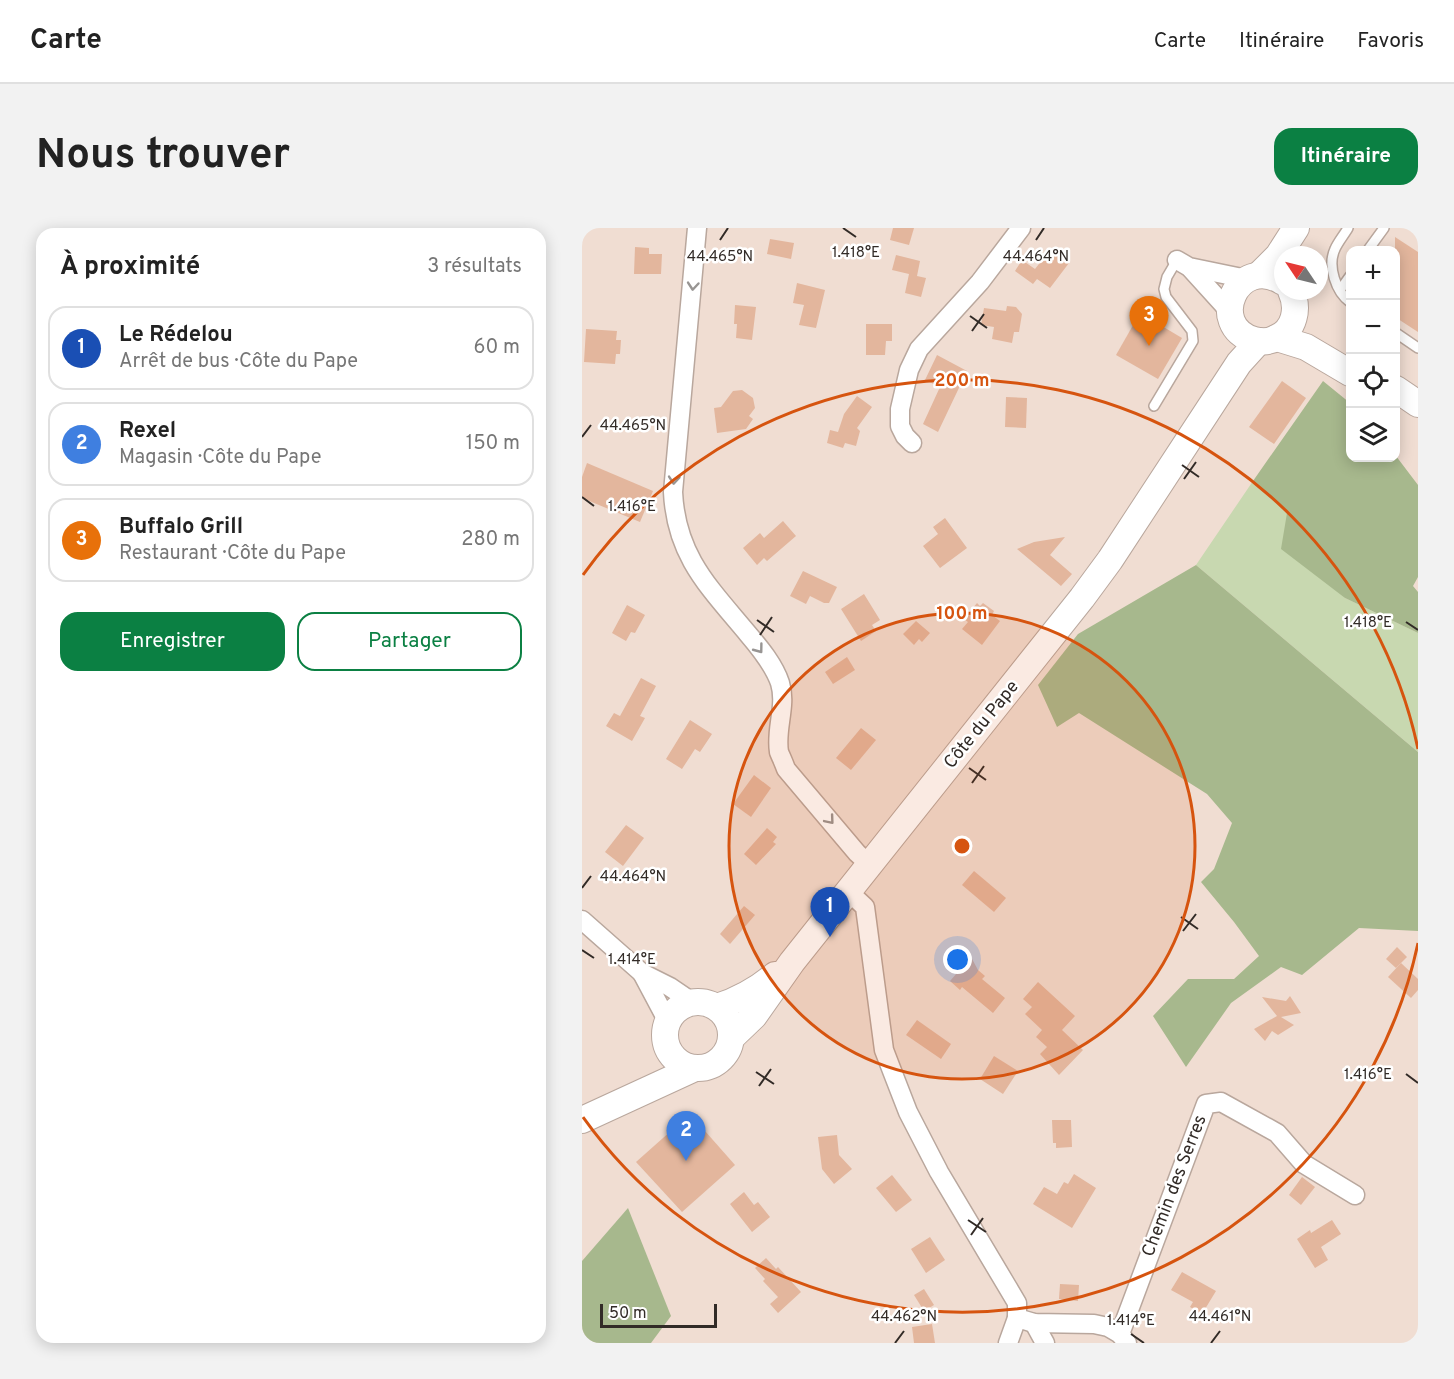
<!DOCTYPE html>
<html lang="fr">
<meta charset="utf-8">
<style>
body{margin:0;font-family:Overpass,sans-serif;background:#f2f2f2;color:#222}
.controls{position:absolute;right:18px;top:18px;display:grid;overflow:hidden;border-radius:12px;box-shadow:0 3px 15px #0003}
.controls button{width:54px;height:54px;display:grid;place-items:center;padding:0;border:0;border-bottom:2px solid #e0e0e0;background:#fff;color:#222;font:30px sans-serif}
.compass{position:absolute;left:692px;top:18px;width:54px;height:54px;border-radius:50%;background:#fff;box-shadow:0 3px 15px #0003;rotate:305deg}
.scale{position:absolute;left:18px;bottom:15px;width:117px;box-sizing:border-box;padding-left:6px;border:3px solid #322b27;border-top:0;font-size:16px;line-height:21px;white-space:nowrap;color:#322b27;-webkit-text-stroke:4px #fff;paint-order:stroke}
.you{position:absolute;left:376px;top:732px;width:21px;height:21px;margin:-15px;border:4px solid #fff;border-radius:50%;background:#1a73e8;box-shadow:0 0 0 9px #1a73e833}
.badge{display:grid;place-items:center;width:39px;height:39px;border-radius:50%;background:#0b8043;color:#fff;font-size:20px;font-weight:700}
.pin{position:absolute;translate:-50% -50px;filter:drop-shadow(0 2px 3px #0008)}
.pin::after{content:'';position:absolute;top:32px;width:21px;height:18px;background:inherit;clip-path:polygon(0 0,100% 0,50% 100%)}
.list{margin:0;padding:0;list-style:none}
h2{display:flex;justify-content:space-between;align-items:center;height:78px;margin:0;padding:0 24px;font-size:26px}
h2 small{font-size:20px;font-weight:400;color:#767676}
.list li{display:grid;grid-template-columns:39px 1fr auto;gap:18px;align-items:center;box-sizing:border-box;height:84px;margin:0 12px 12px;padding:0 12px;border:2px solid #e0e0e0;border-radius:18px}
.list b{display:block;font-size:22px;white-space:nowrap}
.list p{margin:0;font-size:20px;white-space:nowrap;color:#767676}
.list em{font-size:20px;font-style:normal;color:#767676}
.actions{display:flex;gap:12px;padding:18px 24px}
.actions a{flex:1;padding:14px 0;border:2px solid #0b8043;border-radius:18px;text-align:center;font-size:21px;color:#0b8043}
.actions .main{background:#0b8043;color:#fff}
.icon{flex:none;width:33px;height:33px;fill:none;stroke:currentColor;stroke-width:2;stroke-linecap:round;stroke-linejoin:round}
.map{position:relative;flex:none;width:836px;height:1115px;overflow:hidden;border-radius:18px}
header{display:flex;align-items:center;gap:36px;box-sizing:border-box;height:84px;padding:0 30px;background:#fff;border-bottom:2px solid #e0e0e0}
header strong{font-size:28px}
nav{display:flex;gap:33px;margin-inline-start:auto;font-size:21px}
.intro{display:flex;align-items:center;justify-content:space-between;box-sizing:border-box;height:144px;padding:0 36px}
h1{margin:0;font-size:42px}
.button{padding:15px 27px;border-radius:18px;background:#0b8043;color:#fff;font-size:21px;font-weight:700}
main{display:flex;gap:36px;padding:0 36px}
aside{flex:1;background:#fff;border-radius:18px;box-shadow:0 3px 15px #0003}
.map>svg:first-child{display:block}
.green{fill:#c8d8b0}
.forest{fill:#a7b88d}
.building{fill:#e3b69d}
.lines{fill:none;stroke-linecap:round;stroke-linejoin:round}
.lane-casing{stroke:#b9a79d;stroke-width:12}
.street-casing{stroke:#b9a79d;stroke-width:21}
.secondary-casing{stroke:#b9a79d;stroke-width:28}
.lane{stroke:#fff;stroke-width:9}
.street{stroke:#fff;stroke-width:18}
.secondary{stroke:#fff;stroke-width:26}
.oneway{stroke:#989593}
.ticks{fill:none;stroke:#322b27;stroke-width:2}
.ring{fill:none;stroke:#d6540f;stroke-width:3}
.labels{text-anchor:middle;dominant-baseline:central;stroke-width:5;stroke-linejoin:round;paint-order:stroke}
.street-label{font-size:18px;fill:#322b27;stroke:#fff}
.ticks-label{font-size:15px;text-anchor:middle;fill:#322b27;stroke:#fff;stroke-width:5;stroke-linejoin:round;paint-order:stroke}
.centre{fill:#d6540f;stroke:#fff;stroke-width:3}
.ring-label{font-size:18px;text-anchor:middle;font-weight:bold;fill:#d6540f;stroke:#fff;stroke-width:5;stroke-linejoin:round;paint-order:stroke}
</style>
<header>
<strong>Carte</strong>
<nav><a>Carte</a><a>Itinéraire</a><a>Favoris</a></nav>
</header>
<div class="intro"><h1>Nous trouver</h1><a class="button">Itinéraire</a></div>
<main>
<aside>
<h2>À proximité<small>3 résultats</small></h2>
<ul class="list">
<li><span class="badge" style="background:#1a4fb4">1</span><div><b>Le Rédelou</b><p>Arrêt de bus · Côte du Pape</p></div><em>60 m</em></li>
<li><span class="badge" style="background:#3f7fe0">2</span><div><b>Rexel</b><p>Magasin · Côte du Pape</p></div><em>150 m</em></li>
<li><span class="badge" style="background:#e8710a">3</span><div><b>Buffalo Grill</b><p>Restaurant · Côte du Pape</p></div><em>280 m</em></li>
</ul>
<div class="actions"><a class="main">Enregistrer</a><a>Partager</a></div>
</aside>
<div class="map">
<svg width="836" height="1115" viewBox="0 0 836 1115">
<rect width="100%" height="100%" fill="#f0ddd2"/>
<polygon class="green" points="671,253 705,285 763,370 836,405 836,524 614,337"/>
<g class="forest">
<polygon points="741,153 768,175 768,230 814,228 836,257 836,349 831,358 836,364 836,405 763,370 699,321 705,285 671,253"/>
<polygon points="614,337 836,524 836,703 777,700 720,747 699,739 649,775 604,839 571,788 606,751 652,751 677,728 652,694 619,654 632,641 650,595 625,566 497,485 475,499 456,457 496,406"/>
<polygon points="46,980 89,1088 69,1115 0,1115 0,1033"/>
</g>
<g class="building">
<polygon points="311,0 332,0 327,17 308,12"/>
<polygon points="813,9 836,24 836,104 813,89"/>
<polygon points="188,11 212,15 209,31 185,26"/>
<polygon points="53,19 67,20 67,26 80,26 79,46 52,46"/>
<polygon points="468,22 487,35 468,60 455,51 451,56 433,43 440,32 453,41"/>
<polygon points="314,27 338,33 335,48 344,50 339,69 323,65 327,46 310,42"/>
<polygon points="215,55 243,62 234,100 217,97 222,77 211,75"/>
<polygon points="153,77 174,79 170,112 154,110 155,96 152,96"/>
<polygon points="425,78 434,79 440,86 437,104 432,104 430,115 410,111 412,99 399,97 402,80 424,83"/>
<polygon points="558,85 600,110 576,151 534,127"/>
<polygon points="284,96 310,96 310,113 304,113 303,127 284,127"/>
<polygon points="4,101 35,103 34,112 39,112 38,126 34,126 33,136 2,134"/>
<polygon points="355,127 385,143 356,204 341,196 358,159 343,152"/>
<polygon points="700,153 724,170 692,216 667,199"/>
<polygon points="160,162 171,170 173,180 167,188 171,191 164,201 135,205 132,180 139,179 151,163"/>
<polygon points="275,168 290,179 275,200 278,203 274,218 263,215 261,220 245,215 248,202 256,204 262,186"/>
<polygon points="424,169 445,170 444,200 423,199"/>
<polygon points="5,235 71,263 58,294 0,270 0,249"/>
<polygon points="363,290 385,320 358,340 341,318 356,306 351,299"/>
<polygon points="201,293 214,308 185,333 182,330 175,337 161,320 178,305 182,310"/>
<polygon points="483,309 468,327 490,346 479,358 435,321 452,314"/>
<polygon points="221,343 255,359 247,375 242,375 228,368 224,376 208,368"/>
<polygon points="282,366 298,392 290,397 294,403 279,413 259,381"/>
<polygon points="395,375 398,378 401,375 412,383 410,387 418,393 400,417 380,401 386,394 382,391"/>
<polygon points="45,377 63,387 53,405 49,404 44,413 30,405"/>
<polygon points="334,393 348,405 340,414 337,411 332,417 321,406"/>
<polygon points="265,429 273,442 251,456 243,444"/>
<polygon points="59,450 74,458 58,488 63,490 50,513 24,498 32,485 38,488"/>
<polygon points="108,492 130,506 118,524 113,521 100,541 84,531"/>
<polygon points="279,500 294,512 269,542 254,530"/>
<polygon points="172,547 189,560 169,589 151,576"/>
<polygon points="44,597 62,610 41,638 23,624"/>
<polygon points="185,600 195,609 191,614 194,616 174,637 162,626"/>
<polygon points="392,643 424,670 412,684 380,657"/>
<polygon points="162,678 173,687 148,716 138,706"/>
<polygon points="815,719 825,729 814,740 804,731"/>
<polygon points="389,729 396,742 403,748 400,751 423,770 411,785 380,759 378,762 368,753"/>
<polygon points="819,735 836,751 836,762 829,770 806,749"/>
<polygon points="456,754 493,788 480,802 501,822 477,847 458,826 465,819 454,809 460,802 443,786 450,779 441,771"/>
<polygon points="708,768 719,785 699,789 712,797 696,807 690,803 683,813 672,801 695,788 680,769 704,773"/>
<polygon points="335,792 369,816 359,831 324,807"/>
<polygon points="412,828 436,843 421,866 398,851"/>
<polygon points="108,886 153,937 100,984 54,934"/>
<polygon points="470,892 489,892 490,919 474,920 474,915 471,915"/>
<polygon points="255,907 257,927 270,941 252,956 240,941 236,909"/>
<polygon points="492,946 514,960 490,1000 451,976 462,959 475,966 482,954 486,956"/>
<polygon points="310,947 330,972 314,984 294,960"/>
<polygon points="720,949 733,959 719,977 707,967"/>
<polygon points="162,964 172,977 176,974 188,989 170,1004 148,976"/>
<polygon points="750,992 759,1006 739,1019 746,1032 733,1040 715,1011 728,1002 729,1005"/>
<polygon points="348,1009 363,1032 344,1045 329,1021"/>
<polygon points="184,1030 194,1041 196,1039 219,1064 196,1085 188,1076 196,1069 181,1053 183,1051 173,1040"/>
<polygon points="600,1044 634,1063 620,1086 608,1079 611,1074 589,1062"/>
<polygon points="478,1056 497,1057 496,1073 477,1071"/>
<polygon points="342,1061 352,1077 342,1083 332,1067"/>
<polygon points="350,1096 353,1115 332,1115 330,1099"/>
</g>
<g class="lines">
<defs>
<g id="lane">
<path d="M766,0C762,7 756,14 753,21C745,38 754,64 768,74"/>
<polyline points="786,22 802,0"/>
<polyline points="758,62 768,48"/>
<polyline points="814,105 836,120"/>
<polyline points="572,178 611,113 610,103 584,69 582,61 585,49 595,32"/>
</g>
<g id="street">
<path d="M115,0L91,264C94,328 127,359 166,406C178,420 192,437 198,455C205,478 193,501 197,524C199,529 202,535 204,541L275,625L288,637"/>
<polyline points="595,32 607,39 665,51"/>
<polyline points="609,41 648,84"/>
<polyline points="330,215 323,208 318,198 318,181 327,142 337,121 398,54 439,0"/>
<polyline points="267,664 283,679 302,822 312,848 326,884 357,944 435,1075 435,1090 426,1115"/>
<polyline points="0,692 60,745 88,759 110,774"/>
<polyline points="60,745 86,794"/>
<polyline points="435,1090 452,1095 512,1096 526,1099 538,1106 545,1115"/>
<polyline points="452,1095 463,1115"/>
<polyline points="538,1106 624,876 639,874 695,905 722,936 773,967"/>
</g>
<g id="secondary">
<polyline points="677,47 696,28 714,0"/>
<path d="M701,54C655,25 624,98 672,112C679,114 687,114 694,110C713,102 717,80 709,63"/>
<polyline points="695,110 724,119 768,145"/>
<polyline points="814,161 836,176"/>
<circle cx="116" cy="807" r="33"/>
<path d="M135,779C157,772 175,762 193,747"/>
<polyline points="149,810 172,788 210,734 500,370 528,332 657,135 677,113"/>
<polyline points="0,892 113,840"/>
</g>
</defs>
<use href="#lane" class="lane-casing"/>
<use href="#street" class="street-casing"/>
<use href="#secondary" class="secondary-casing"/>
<use href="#lane" class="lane"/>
<use href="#street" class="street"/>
<use href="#secondary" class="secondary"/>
</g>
<defs><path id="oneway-chevron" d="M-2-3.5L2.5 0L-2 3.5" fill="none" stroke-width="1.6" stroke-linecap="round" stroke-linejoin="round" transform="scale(1.5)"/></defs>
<g class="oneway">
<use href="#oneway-chevron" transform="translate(111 58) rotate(95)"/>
<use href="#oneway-chevron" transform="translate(92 252) rotate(95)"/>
<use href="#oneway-chevron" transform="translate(177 421) rotate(53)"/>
<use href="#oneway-chevron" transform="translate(248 592) rotate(50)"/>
</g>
<path class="ticks" d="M261,0L274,9M138,12L146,0M454,12L462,0M388,88L405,100M390,103L402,86M0,209L9,197M600,237L617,249M602,251L614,234M0,269L12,278M175,392L192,404M824,394L836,402M178,407L190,389M387,540L404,552M390,555L402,538M0,660L9,648M599,689L616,701M601,703L614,686M0,722L12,730M174,844L192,856M824,846L836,855M177,858L189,841M386,992L404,1004M389,1007L401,990M549,1106L562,1115M313,1115L322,1103M629,1115L638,1103"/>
<circle cx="380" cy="618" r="233" fill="#d6540f" fill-opacity=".12"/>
<g class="ring">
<circle cx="380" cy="618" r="233"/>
<path d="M836 715A466 466 0 0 1 1 889M1 347A466 466 0 0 1 836 521"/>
</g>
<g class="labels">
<g class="street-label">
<text transform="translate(400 497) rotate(-51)">Côte du Pape</text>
<text transform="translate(593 958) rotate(-69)">Chemin des Serres</text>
</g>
</g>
<g class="ticks-label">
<text x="274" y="29">1.418°E</text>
<text x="138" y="33">44.465°N</text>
<text x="454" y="33">44.464°N</text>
<text x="51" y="202">44.465°N</text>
<text x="50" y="283">1.416°E</text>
<text x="786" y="399">1.418°E</text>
<text x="51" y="653">44.464°N</text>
<text x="50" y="736">1.414°E</text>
<text x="786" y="851">1.416°E</text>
<text x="322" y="1093">44.462°N</text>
<text x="638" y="1093">44.461°N</text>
<text x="549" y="1097">1.414°E</text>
</g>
<circle cx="380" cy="618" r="9" class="centre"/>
<g class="ring-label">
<text x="380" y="158">200 m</text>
<text x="380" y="391">100 m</text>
</g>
</svg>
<div class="controls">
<button>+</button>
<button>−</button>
<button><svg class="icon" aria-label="locate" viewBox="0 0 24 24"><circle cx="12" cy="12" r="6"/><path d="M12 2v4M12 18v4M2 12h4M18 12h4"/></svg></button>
<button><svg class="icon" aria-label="layers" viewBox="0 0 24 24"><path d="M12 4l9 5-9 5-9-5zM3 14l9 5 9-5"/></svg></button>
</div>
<svg class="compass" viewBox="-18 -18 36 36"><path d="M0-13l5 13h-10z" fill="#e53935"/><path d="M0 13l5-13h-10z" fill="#767676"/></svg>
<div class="scale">50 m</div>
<div class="you"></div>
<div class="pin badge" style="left:248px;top:709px;background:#1a4fb4">1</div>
<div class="pin badge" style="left:104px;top:933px;background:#3f7fe0">2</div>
<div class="pin badge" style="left:567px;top:118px;background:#e8710a">3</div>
</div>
</main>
